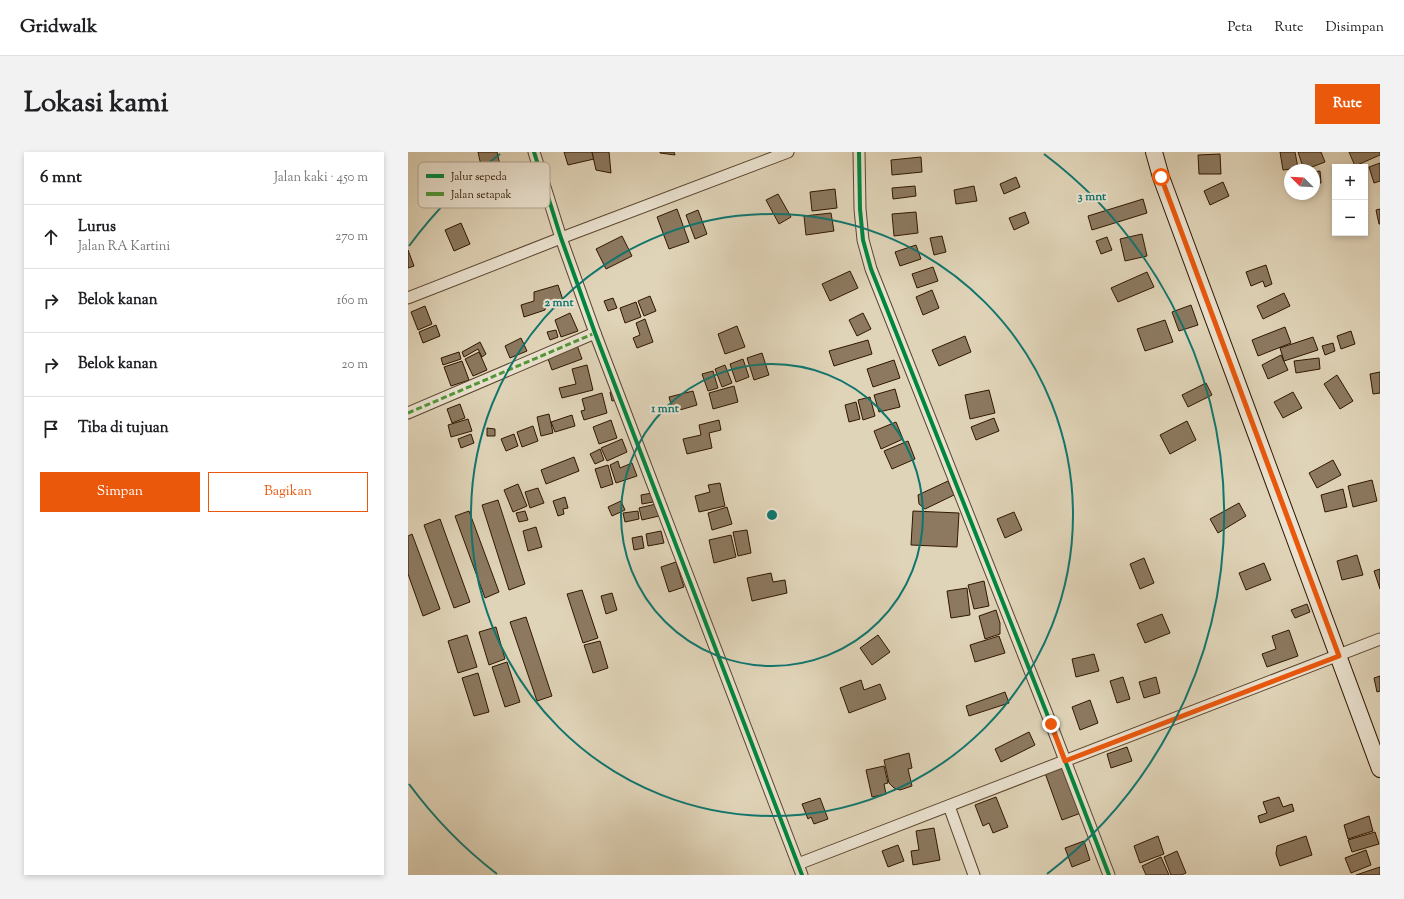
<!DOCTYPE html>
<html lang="id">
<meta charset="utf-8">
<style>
body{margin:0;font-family:"Sorts Mill Goudy",serif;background:#f2f2f2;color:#202124}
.controls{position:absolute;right:12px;top:12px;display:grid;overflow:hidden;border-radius:0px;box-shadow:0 2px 6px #0003}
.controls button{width:36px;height:36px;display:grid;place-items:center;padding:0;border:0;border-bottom:1px solid #e0e0e0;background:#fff;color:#202124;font:20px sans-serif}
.compass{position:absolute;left:876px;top:12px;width:36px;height:36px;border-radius:50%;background:#fff;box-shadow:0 2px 6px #0003;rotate:294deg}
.stop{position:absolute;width:12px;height:12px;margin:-9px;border:3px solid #ea580c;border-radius:50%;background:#fff}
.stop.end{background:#ea580c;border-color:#fff;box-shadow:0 1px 4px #0008}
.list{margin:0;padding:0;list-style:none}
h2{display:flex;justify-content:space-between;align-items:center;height:52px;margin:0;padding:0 16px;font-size:17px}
h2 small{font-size:13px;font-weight:400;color:#757577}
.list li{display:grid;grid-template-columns:26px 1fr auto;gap:12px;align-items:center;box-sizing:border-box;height:64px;padding:0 16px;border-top:1px solid #e0e0e0}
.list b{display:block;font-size:15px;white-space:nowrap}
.list p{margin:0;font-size:13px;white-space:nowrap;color:#757577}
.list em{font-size:13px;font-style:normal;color:#757577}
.actions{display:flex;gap:8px;padding:12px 16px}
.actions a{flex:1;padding:9px 0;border:1px solid #ea580c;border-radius:0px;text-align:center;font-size:14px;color:#ea580c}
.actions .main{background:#ea580c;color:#fff}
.icon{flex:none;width:22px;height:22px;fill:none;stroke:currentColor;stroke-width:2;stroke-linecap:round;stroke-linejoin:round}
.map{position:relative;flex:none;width:972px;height:723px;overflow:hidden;border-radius:0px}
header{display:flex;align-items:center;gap:24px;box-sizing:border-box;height:56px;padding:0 20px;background:#fff;border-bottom:1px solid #e0e0e0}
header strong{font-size:19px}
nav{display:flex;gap:22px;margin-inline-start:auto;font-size:14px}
.intro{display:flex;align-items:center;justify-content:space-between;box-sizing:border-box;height:96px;padding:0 24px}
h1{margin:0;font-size:28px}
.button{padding:10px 18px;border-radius:0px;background:#ea580c;color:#fff;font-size:14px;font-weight:700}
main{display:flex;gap:24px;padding:0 24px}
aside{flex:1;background:#fff;border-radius:0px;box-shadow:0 2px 6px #0003}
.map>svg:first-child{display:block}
.building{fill:#8c7960;stroke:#301700}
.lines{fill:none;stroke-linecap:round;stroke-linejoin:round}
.minor-casing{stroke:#5c462e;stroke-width:13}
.secondary-casing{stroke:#301700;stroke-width:18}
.minor{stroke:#ebe3d1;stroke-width:11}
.secondary{stroke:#ebe3d1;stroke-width:16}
.quiet{stroke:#509939;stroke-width:3;stroke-dasharray:6 3;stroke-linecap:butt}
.cycleway-casing{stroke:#ebe3d1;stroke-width:6}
.cycleway{stroke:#00873e;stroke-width:4}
.route{stroke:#ea580c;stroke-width:5}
.ring{fill:none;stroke:#0f766e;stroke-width:2}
.key{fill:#ebe3d1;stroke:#b3a692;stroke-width:1}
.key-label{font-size:11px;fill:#301700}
.centre{fill:#0f766e;stroke:#ebe3d1;stroke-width:2}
.ring-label{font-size:12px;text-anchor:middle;font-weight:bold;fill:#0f766e;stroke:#ebe3d1;stroke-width:4;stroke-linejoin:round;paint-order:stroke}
</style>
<header>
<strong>Gridwalk</strong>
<nav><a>Peta</a><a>Rute</a><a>Disimpan</a></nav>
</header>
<div class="intro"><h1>Lokasi kami</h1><a class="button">Rute</a></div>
<main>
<aside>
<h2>6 mnt<small>Jalan kaki · 450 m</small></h2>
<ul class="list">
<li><svg class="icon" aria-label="ahead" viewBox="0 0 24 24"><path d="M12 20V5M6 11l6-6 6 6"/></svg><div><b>Lurus</b><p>Jalan RA Kartini</p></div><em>270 m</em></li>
<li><svg class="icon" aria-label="right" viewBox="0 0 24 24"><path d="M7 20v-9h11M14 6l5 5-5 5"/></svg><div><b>Belok kanan</b></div><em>160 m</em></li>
<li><svg class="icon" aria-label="right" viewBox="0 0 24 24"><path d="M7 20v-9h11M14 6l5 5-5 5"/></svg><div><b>Belok kanan</b></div><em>20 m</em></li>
<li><svg class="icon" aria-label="arrive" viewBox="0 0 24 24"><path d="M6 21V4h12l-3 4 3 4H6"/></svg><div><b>Tiba di tujuan</b></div></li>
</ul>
<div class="actions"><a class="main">Simpan</a><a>Bagikan</a></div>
</aside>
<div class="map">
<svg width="972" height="723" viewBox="0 0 972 723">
<rect width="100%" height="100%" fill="#e0d4b8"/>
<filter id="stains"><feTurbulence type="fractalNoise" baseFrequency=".005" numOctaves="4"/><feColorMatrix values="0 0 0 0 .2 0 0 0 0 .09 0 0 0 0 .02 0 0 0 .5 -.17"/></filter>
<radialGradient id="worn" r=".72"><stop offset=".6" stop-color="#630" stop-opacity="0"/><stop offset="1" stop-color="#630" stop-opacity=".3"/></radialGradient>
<g class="building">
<polygon points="70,0 89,0 92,13 74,18"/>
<polygon points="156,0 184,0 186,7 160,13"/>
<polygon points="184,0 201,0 203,21 188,18"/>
<polygon points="252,0 266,0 267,3 252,1"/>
<polygon points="872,0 887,0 890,16 875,18"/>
<polygon points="890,0 913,0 917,10 896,18"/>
<polygon points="941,0 972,0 972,3 947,14"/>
<polygon points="812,2 813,22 791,22 790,3"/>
<polygon points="513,5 514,20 484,23 483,8"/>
<polygon points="972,11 972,29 966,31 961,15"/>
<polygon points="912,19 913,31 906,32 906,20"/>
<polygon points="608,25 612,35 596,42 592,32"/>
<polygon points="815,30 821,44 802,53 796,39"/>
<polygon points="507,34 508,44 485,47 484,36"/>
<polygon points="566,34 569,49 548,52 546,38"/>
<polygon points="427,37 429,56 404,59 402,40"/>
<polygon points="370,42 383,65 371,72 358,48"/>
<polygon points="735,47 739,61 684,78 680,64"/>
<polygon points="269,57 281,90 261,97 249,65"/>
<polygon points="972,57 972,72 971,72 968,58"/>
<polygon points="290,58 299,82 287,87 278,63"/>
<polygon points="508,60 510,81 486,84 484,62"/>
<polygon points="617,60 621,71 606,78 601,66"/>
<polygon points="423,61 426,79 398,83 396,64"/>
<polygon points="53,71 62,92 46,99 37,78"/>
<polygon points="734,82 739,104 717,109 712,87"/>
<polygon points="214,84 224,104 198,117 188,97"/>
<polygon points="534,84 538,100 526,103 522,86"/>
<polygon points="699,85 704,98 693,102 688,89"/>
<polygon points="508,93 513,107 492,114 487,100"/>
<polygon points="0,98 6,114 0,116"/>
<polygon points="858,113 864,132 857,135 855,129 843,134 838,120"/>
<polygon points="525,115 530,129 509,136 504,122"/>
<polygon points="442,119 450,136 422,149 414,132"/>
<polygon points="739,120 746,135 710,150 703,136"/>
<polygon points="150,133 155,148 138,153 137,158 116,165 113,153 126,149 126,140"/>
<polygon points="524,138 531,156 515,163 508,145"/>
<polygon points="876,141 882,154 855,167 849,154"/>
<polygon points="242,144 248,159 236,164 230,149"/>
<polygon points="205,146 209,156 200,159 196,149"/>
<polygon points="228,150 233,165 217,171 212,156"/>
<polygon points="783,153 790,173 771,179 764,160"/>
<polygon points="17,154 24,172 10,178 3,160"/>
<polygon points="162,161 170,179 153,185 147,168"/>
<polygon points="455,161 463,177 449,184 441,168"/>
<polygon points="237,167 245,190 229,196 225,186 232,183 228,171"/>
<polygon points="757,168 765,190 737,199 729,177"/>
<polygon points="28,173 32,184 15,191 11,180"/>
<polygon points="329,174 337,195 317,202 310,182"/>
<polygon points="877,175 883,191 850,204 844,188"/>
<polygon points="148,178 150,185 142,188 139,180"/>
<polygon points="943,179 947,192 933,197 929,184"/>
<polygon points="557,184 563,200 531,214 524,198"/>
<polygon points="905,185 910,198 876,209 872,196"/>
<polygon points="113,186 119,199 102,206 97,194"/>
<polygon points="460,188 464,202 426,214 421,199"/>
<polygon points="72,190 78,202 74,205 70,197 56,205 54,200"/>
<polygon points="925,191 927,199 917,203 914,194"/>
<polygon points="169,193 174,207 144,218 139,204"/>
<polygon points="51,200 53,207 35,213 33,206"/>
<polygon points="71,200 79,218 65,224 57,207"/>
<polygon points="354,201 361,223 346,228 339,206"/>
<polygon points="873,203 880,218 860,227 854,213"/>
<polygon points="911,206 912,217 888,221 886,209"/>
<polygon points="335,207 341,225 328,230 322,212"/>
<polygon points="486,208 492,226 465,235 459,217"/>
<polygon points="54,209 61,228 43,234 36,215"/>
<polygon points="179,213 185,238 154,246 151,236 168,232 164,217"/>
<polygon points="317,213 324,231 314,235 307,217"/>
<polygon points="305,219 310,236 300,239 294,222"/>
<polygon points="972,220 972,241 965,242 962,222"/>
<polygon points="929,223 945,249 932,257 916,232"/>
<polygon points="798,231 804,243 780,255 774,243"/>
<polygon points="326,234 330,250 305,257 301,241"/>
<polygon points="214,237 217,246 204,249 202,240"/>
<polygon points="487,237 492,255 471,260 466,243"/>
<polygon points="581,238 587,261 562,267 557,243"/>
<polygon points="285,239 289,253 265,260 261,245"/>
<polygon points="885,240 894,256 875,266 866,250"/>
<polygon points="194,241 199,261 176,268 173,259 177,258 174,247"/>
<polygon points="462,245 467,264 455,268 450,248"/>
<polygon points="448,250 452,267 441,270 437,253"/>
<polygon points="52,252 57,266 44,271 39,257"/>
<polygon points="141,262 145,281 133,284 129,265"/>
<polygon points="164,263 167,274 147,280 143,270"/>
<polygon points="586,266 591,279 568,288 563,275"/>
<polygon points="60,267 64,279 43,285 40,273"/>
<polygon points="203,268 209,286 191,292 185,275"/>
<polygon points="311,268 313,278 301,281 304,296 279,302 275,287 293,283 291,273"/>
<polygon points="779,269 788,288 762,302 752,283"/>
<polygon points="488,270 495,287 473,297 466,279"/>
<polygon points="125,274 130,289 114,295 109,280"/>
<polygon points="79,276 87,277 87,284 79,284"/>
<polygon points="63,282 66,291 53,296 50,287"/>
<polygon points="106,282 110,294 98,299 93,287"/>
<polygon points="214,287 219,300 199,309 193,296"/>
<polygon points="500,289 507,307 484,317 476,299"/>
<polygon points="192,297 196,308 187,312 182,302"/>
<polygon points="166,305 171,319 138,332 133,318"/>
<polygon points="925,308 933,323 909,336 901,321"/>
<polygon points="210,309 212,316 224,311 229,324 208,331 202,313"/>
<polygon points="200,313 205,332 193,336 187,317"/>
<polygon points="964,328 969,349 945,355 940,334"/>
<polygon points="540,329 546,343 517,357 511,352 510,343"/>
<polygon points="312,331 317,354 291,360 287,344 302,340 300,333"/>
<polygon points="110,332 119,354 105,360 96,338"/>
<polygon points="130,336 136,351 122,356 117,340"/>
<polygon points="935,337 939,355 917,360 913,343"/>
<polygon points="244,341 245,350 234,352 233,343"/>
<polygon points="157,345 160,356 155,357 156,362 150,364 145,349"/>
<polygon points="90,348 117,432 101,438 74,353"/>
<polygon points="213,349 217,358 204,364 200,355"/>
<polygon points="831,351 838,364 810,381 802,367"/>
<polygon points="248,352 251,364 234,368 231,356"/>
<polygon points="319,355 324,372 304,378 300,361"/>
<polygon points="61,359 91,440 77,446 47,364"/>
<polygon points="117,359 120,368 111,370 108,361"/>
<polygon points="230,359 231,367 217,370 215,361"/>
<polygon points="505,359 551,361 549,395 503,393"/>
<polygon points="606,360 614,378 597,386 589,367"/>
<polygon points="32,367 62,450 46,456 16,373"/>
<polygon points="128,375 134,395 120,399 115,379"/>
<polygon points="339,378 343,401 330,404 325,380"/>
<polygon points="253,379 256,391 240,394 238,382"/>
<polygon points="4,382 32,457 15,464 0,422 0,384"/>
<polygon points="323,383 328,405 306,411 301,388"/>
<polygon points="234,384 236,396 226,398 224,386"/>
<polygon points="949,403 955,423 934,428 929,409"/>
<polygon points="736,406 746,431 732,437 722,412"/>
<polygon points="268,410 276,435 261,440 253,415"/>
<polygon points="856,411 863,428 838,438 831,421"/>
<polygon points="972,417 972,437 966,419"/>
<polygon points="363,421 365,430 377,428 379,441 344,449 339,426"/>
<polygon points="576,429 581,454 566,457 560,433"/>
<polygon points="559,436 562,463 543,466 539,439"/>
<polygon points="174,438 190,486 175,491 159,442"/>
<polygon points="204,441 209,458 198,462 193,444"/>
<polygon points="899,452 902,460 887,466 883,458"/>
<polygon points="588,458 592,471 592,482 577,487 571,464"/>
<polygon points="754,462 762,481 737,491 729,472"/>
<polygon points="118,465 144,544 129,549 102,470"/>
<polygon points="88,475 97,507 81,513 71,480"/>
<polygon points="881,478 890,504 859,515 854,502 868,497 864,484"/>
<polygon points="59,483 69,515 50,521 40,489"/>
<polygon points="470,483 482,500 464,513 452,496"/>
<polygon points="591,484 597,501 567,510 562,493"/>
<polygon points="192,489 200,516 185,521 176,493"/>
<polygon points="686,502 691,519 668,525 664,507"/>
<polygon points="99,510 112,550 97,555 84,515"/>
<polygon points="70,521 81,560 66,564 54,526"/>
<polygon points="972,524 972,539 969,540 966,526"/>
<polygon points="715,525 722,547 709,551 702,529"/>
<polygon points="748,525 752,541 736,546 731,530"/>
<polygon points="453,528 456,538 472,532 478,547 441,561 432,536"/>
<polygon points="597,540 601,551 561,564 558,554"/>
<polygon points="682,548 690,571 672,578 664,555"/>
<polygon points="621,580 627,593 593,610 587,597"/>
<polygon points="719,595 724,609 703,616 699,602"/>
<polygon points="501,601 504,616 500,617 504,634 492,638 486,636 481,631 476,608"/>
<polygon points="476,614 480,631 476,632 478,642 464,645 458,618"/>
<polygon points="656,614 673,661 654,668 637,621"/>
<polygon points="588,645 600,675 585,681 581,671 575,674 567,653"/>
<polygon points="871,645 875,655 884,652 886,659 852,671 850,664 859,661 855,650"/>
<polygon points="412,646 420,667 406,672 403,665 400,667 394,652"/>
<polygon points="961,664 965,679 940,687 936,673"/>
<polygon points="526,676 532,708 505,713 503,699 511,698 508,679"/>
<polygon points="967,680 971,692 944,700 940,688"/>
<polygon points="750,684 756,702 732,711 726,694"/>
<polygon points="898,684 904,703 872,714 868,702 869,694"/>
<polygon points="676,689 682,708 664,715 657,696"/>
<polygon points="490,693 496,709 480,715 474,699"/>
<polygon points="958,698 963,713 943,721 937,706"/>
<polygon points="769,699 778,721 773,723 763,723 756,705"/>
<polygon points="753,705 761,723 738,723 734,714"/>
<polygon points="972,715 972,723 948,723"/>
</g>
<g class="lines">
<defs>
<g id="minor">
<polyline points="126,0 153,86 187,181 394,723"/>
<polyline points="451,0 452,57 455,88 463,117 643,572 701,723"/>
<polyline points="0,146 153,86 380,0"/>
<polyline points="0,261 187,181"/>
<polyline points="541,654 566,723"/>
<polyline points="390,712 972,487"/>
</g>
<polyline id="secondary" points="746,0 753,25 972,617"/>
</defs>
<use href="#minor" class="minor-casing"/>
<use href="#secondary" class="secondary-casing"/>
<use href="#minor" class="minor"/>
<use href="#secondary" class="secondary"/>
<polyline class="quiet" points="0,261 187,181"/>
<defs>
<g id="cycleway">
<polyline points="126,0 153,86 187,181 394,723"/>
<polyline points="451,0 452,57 455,88 463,117 643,572 701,723"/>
</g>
</defs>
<use href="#cycleway" class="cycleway-casing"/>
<use href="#cycleway" class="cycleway"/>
</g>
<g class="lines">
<polyline class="route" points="643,572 657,609 931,504 753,25"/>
</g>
<g class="ring">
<circle cx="364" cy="363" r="151"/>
<circle cx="364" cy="363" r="301"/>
<path d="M89 722A452 452 0 0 1 1 632M1 94A452 452 0 0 1 92 2M636 2A452 452 0 0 1 639 722"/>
</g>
<rect x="10" y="10" width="132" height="46" rx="6" class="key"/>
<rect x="18" y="22" width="18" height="4" fill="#00873e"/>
<rect x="18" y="40" width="18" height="4" fill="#509939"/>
<g class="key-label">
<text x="43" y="28">Jalur sepeda</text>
<text x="43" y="46">Jalan setapak</text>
</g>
<circle cx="364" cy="363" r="6" class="centre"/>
<g class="ring-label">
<text x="684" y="48">3 mnt</text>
<text x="151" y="154">2 mnt</text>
<text x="257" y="260">1 mnt</text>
</g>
<rect width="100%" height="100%" filter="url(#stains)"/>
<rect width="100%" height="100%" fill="url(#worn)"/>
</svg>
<div class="controls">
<button>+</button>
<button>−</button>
</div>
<svg class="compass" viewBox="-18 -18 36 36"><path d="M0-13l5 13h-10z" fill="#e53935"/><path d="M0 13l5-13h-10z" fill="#757577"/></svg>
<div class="stop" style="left:753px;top:25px"></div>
<div class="stop end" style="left:643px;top:572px"></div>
</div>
</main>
